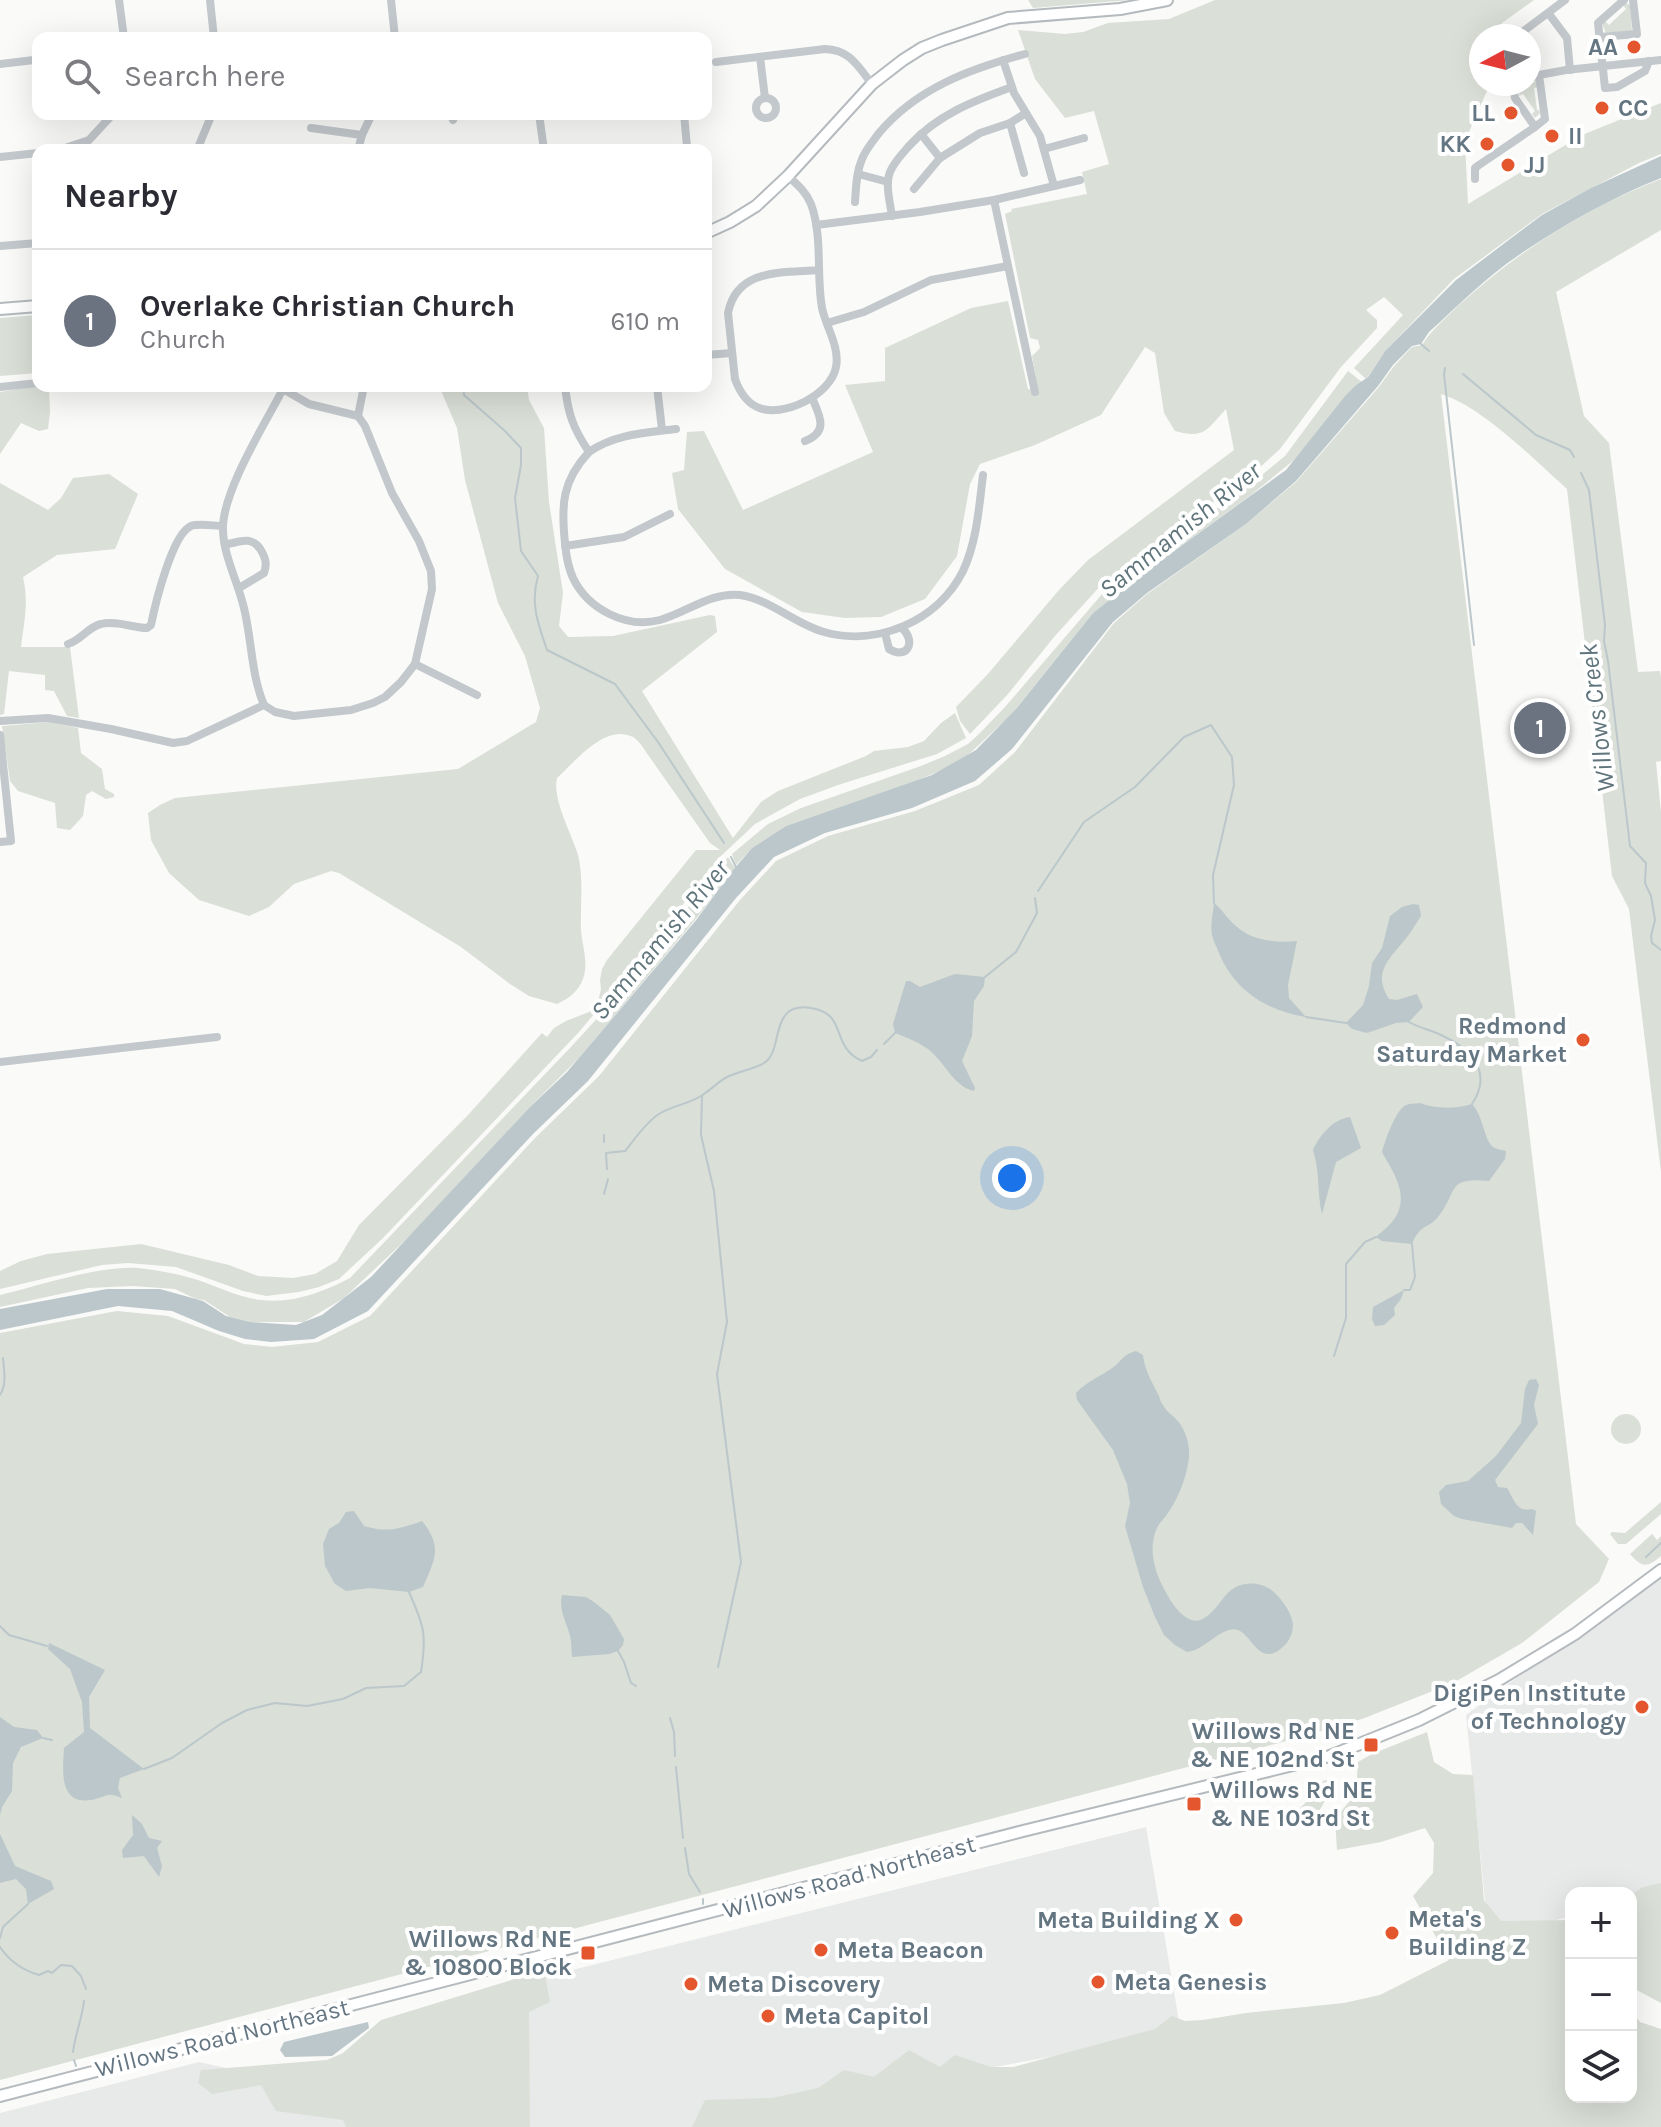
<!DOCTYPE html>
<meta charset="utf-8">
<style>
body{margin:0;font-family:Karla,sans-serif;background:#f7f7f7;color:#2b2b33}
.controls{position:absolute;right:24px;bottom:24px;display:grid;overflow:hidden;border-radius:16px;box-shadow:0 8px 32px #0002}
.controls button{width:72px;height:72px;display:grid;place-items:center;padding:0;border:0;border-bottom:2px solid #e1e1e2;background:#fff;color:#2b2b33;font:40px sans-serif}
.compass{position:absolute;left:1469px;top:24px;width:72px;height:72px;border-radius:50%;background:#fff;box-shadow:0 8px 32px #0002;rotate:263deg}
.you{position:absolute;left:1012px;top:1178px;width:28px;height:28px;margin:-20px;border:6px solid #fff;border-radius:50%;background:#1a73e8;box-shadow:0 0 0 12px #1a73e833}
.badge{display:grid;place-items:center;width:52px;height:52px;border-radius:50%;background:#e4572e;color:#fff;font-size:26px;font-weight:700}
.pin{position:absolute;translate:-50% -50%;border:4px solid #fff;box-shadow:0 2px 8px #0006}
.list{margin:0;padding:0;list-style:none}
h2{display:flex;justify-content:space-between;align-items:center;height:104px;margin:0;padding:0 32px;font-size:34px}
h2 small{font-size:26px;font-weight:400;color:#7c7c81}
.list li{display:grid;grid-template-columns:52px 1fr auto;gap:24px;align-items:center;box-sizing:border-box;height:144px;padding:0 32px;border-top:2px solid #e1e1e2}
.list b{display:block;font-size:30px;white-space:nowrap}
.list p{margin:0;font-size:26px;white-space:nowrap;color:#7c7c81}
.list em{font-size:26px;font-style:normal;color:#7c7c81}
.icon{flex:none;width:44px;height:44px;fill:none;stroke:currentColor;stroke-width:2;stroke-linecap:round;stroke-linejoin:round}
.map{position:relative;flex:none;width:1661px;height:2127px;overflow:hidden}
.search{position:absolute;background:#fff;box-shadow:0 8px 32px #0002;left:32px;top:32px;width:680px;height:88px;display:flex;align-items:center;gap:20px;box-sizing:border-box;padding:0 28px;border-radius:16px;color:#7c7c81;font-size:30px}
.panel{position:absolute;background:#fff;box-shadow:0 8px 32px #0002;left:32px;top:144px;width:680px;height:248px;border-radius:16px}
.map>svg:first-child{display:block}
.built{fill:#e8e9e9}
.green{fill:#dadfd7}
.water{fill:#bbc7cb}
.lines{fill:none;stroke-linecap:round;stroke-linejoin:round}
.stream{stroke:#bbc7cb;stroke-width:2}
.major-casing{stroke:#b5babe;stroke-width:14}
.minor{stroke:#c3c8cc;stroke-width:8}
.major{stroke:#fff;stroke-width:10}
.poi-dot{fill:#e4572e;stroke:#fff;stroke-width:3}
.labels{text-anchor:middle;dominant-baseline:central;stroke-width:8;stroke-linejoin:round;paint-order:stroke}
.poi-label{font-size:24px;font-weight:bold;fill:#657683;stroke:#fff;text-anchor:start}
.street-label{font-size:24px;fill:#657683;stroke:#fff}
.water-label{font-size:26px;font-style:italic;fill:#60757c;stroke:#fff}
</style>
<div class="map">
<svg width="1661" height="2127" viewBox="0 0 1661 2127">
<rect width="100%" height="100%" fill="#fafaf8"/>
<g class="built">
<polygon points="1661,1572 1661,1893 1631,1901 1631,1893 1571,1893 1571,1916 1530,1927 1498,1925 1485,1900 1466,1715"/>
<polygon points="1146,1827 1181,2033 719,2117 715,2127 510,2127 504,1987"/>
<polygon points="199,2062 369,2099 367,2127 0,2127 0,2113"/>
</g>
<g class="green">
<polygon points="1028,0 1130,0 1033,8"/>
<path d="M1215,0H1534L1502,23L1493,36H1481V84H1490L1465,141L1468,204L1582,135L1661,103V154L1639,163L1542,214L1454,279L1388,348L1366,379L1354,368L1403,315L1384,297L1366,310L1377,320V328L1341,367L1280,449L1258,469L1102,584L1054,637L1008,694L970,734L960,721L956,707L987,675L1059,590L1088,560L1234,450L1226,409C1208,428 1205,440 1175,431L1164,413L1155,353L1145,347L1101,415L1035,445L980,464L970,484L957,556L925,599L881,617L845,618L802,612L725,569L678,509L672,473L684,470L687,432L704,431L743,510L873,452L845,385L885,381V348L971,308L1008,301L1028,389L1038,390L1032,356L1040,348L1038,340L1030,338L1005,214L1012,211L1011,209L1087,194L1082,172L1109,164L1094,111L1065,118L1035,79L1018,30L1065,34L1083,32L1108,23L1169,19Z"/>
<polygon points="1626,3 1630,5 1632,31 1606,33 1602,24 1605,21 1609,25 1626,9 1623,5"/>
<polygon points="1536,81 1539,87 1534,88 1537,110 1539,110 1540,113 1535,118 1532,114 1535,111 1523,94 1519,96 1520,85"/>
<path d="M1661,179V230L1556,292L1584,416L1609,443L1638,672L1660,671L1661,678V761L1656,762L1661,812V1172L1629,909L1612,876L1567,489C1535,460 1481,406 1441,394L1576,1524L1609,1559L1599,1582L1522,1643L1453,1683L1362,1719L1290,1740L0,2080V1333L117,1311L168,1316L244,1344L272,1347L318,1342L370,1316L535,1138L599,1076L740,900L776,861L828,836L915,811L979,785L1015,752L1114,623L1147,594L1246,524L1296,482L1378,388L1394,366L1412,347L1422,345C1432,329 1446,318 1459,305C1517,252 1587,207 1661,179Z"/>
<polygon points="38,315 38,373 0,376 0,318"/>
<polygon points="1348,371 1362,382 1353,389 1294,460 1251,495 1149,569 1093,613 1011,715 968,755 942,770 911,783 786,826 752,848 736,865 732,854 768,824 801,808 921,766 945,756 968,744 979,734 1005,707 1103,593 1132,569 1246,488 1285,456"/>
<path d="M439,386H527L529,400L544,428L549,502L563,593L559,626L568,637L613,636L710,615L715,616L717,632L642,691L733,838L761,802L778,791L866,756L874,751L908,747L924,741L941,723L955,713L966,738L937,754L838,785L800,799L755,824L721,856L636,964L579,1032L383,1238L339,1279L319,1287L299,1292L266,1296L243,1291L176,1267L128,1263L102,1265L0,1289V1271L21,1261L47,1254L141,1244L229,1265L258,1276L293,1278L315,1274L337,1261L359,1225L468,1115L542,1033L547,1037L554,1028L566,1021L589,1012L598,1002L601,989L600,980L602,969L607,960L696,850H720L710,843L646,752C643,747 638,740 633,737C605,723 576,761 557,778C552,800 572,834 578,855C584,880 580,905 581,930C582,946 589,962 583,979C578,992 569,998 557,1004L529,996L510,984L461,947L339,873L331,871L294,884L269,907L249,916L199,900L169,873L151,840L148,813L160,805L175,798L458,769L536,722L540,708L525,656L498,603L465,480L457,428Z"/>
<polygon points="29,387 49,387 50,412 48,429 39,431 21,423 0,454 0,392"/>
<path d="M109,474L138,494L115,549L57,555L23,577C29,604 24,621 21,647H70L79,718L67,716L54,691L45,690V675L9,671L4,714L0,715V483L48,510L61,498L73,478Z"/>
<polygon points="51,722 78,728 81,753 102,769 105,789 114,794 114,797 106,799 92,791 86,795 83,816 70,830 57,828 55,803 18,791 10,781 2,726"/>
<path d="M728,857L735,868L700,914L579,1058L529,1108L414,1232L344,1298L304,1322H250L230,1317L204,1300L196,1299L175,1289L133,1286L88,1288L0,1307V1295C42,1285 95,1266 138,1268C158,1270 179,1274 198,1280C218,1287 240,1298 262,1300C292,1304 323,1292 350,1278L570,1048L615,999Z"/>
<circle cx="1626" cy="1429" r="15"/>
<polygon points="1661,1502 1661,1514 1626,1544 1618,1544 1610,1534 1612,1532 1625,1533"/>
<path d="M1652,1534L1657,1540L1661,1536V1556C1647,1568 1642,1568 1630,1554Z"/>
<polygon points="1427,1732 1434,1762 1453,1774 1473,1775 1484,1900 1501,1921 1571,1920 1571,2097 1631,2097 1631,2010 1640,2022 1661,2029 1661,2127 692,2127 705,2100 772,2098 818,2088 844,2070 874,2077 909,2050 940,2067 955,2055 991,2067 1013,2067 1155,2029 1172,2016 1185,2021 1203,2020 1246,2013 1344,2003 1380,1995 1449,1960 1413,1896 1433,1873 1434,1843 1425,1828 1381,1842 1337,1850 1335,1819 1356,1793 1358,1762 1372,1754"/>
<path d="M1327,1780L1330,1789C1323,1805 1316,1822 1299,1827L1295,1821V1813L1318,1790L1323,1781Z"/>
<polygon points="1661,1883 1661,2003 1631,1987 1631,1895 1643,1887"/>
<polygon points="544,1970 550,2002 529,2012 530,2127 346,2127 343,2120 276,2111 261,2085 212,2094 198,2083 201,2070 327,2060 343,2053 381,2020"/>
</g>
<g class="water">
<path d="M1661,156V178C1611,198 1563,225 1519,255C1486,277 1458,306 1429,332L1421,344L1412,346L1393,365L1378,386L1296,481L1246,524L1147,593L1113,622L1012,749L975,781L912,808L825,833L774,857L736,898L588,1081L533,1134L368,1311L314,1339L271,1342L245,1339L219,1331L172,1311L118,1306L0,1330V1309L107,1289H160L203,1301L226,1316L250,1322L296,1325L322,1315L371,1277L529,1108L567,1072L697,919L733,870L752,848L786,826L932,775L976,750L1016,709L1093,613L1141,575L1286,470L1346,395L1355,386L1368,377L1386,350L1456,280L1510,239L1542,215L1591,188Z"/>
<path d="M1214,903C1224,911 1227,919 1236,926C1252,941 1276,943 1297,941L1288,985L1289,998L1306,1017C1267,1011 1234,990 1219,953C1217,947 1213,941 1212,935C1210,926 1213,913 1214,903Z"/>
<path d="M1413,904L1419,905L1421,916C1415,925 1410,934 1403,942C1387,961 1373,974 1389,999L1397,1000L1417,994L1423,1007L1409,1022L1396,1023L1367,1033L1352,1029L1346,1023L1363,1005L1369,986L1372,963L1382,948L1390,916L1402,907Z"/>
<path d="M955,974L985,977L984,986L974,1001L972,1036L962,1061L975,1088L974,1091C952,1086 945,1060 925,1047C916,1041 905,1037 895,1033L893,1024L906,981H910L920,987Z"/>
<path d="M1420,1103C1434,1109 1457,1109 1472,1104C1483,1115 1484,1140 1493,1147C1496,1149 1501,1150 1506,1151L1505,1159L1489,1181C1445,1177 1459,1191 1438,1217C1428,1229 1420,1224 1412,1244L1382,1241L1376,1237C1382,1231 1390,1226 1395,1218C1410,1195 1393,1172 1382,1152C1385,1141 1396,1109 1406,1105C1411,1103 1415,1104 1420,1103Z"/>
<path d="M1350,1117L1361,1148L1336,1162L1322,1214C1317,1193 1320,1171 1313,1150C1320,1135 1333,1119 1350,1117Z"/>
<polygon points="1404,1290 1401,1299 1394,1308 1395,1315 1384,1325 1375,1326 1372,1319 1373,1307"/>
<path d="M1136,1351L1143,1355C1145,1371 1151,1380 1158,1394C1160,1397 1160,1402 1163,1405C1165,1410 1171,1414 1175,1418C1185,1428 1190,1443 1189,1457C1187,1476 1179,1497 1168,1513C1165,1518 1159,1523 1157,1528C1149,1545 1153,1565 1160,1581C1166,1593 1173,1607 1184,1616C1203,1631 1216,1606 1226,1595C1238,1580 1262,1580 1275,1593C1283,1601 1291,1612 1293,1624C1293,1632 1290,1640 1284,1646C1255,1673 1252,1623 1229,1630C1213,1635 1203,1650 1187,1652L1175,1645L1164,1635L1155,1617L1143,1587L1125,1526L1130,1503L1127,1484L1113,1450L1077,1400L1076,1393C1087,1381 1102,1376 1115,1366C1124,1358 1123,1355 1136,1351Z"/>
<path d="M1536,1379L1539,1385L1534,1405L1538,1424L1495,1480L1498,1487L1507,1488C1514,1499 1517,1513 1532,1509L1536,1511L1533,1535L1522,1523H1516L1512,1528L1462,1519L1454,1516L1441,1504L1439,1492L1446,1485L1468,1481L1496,1456L1521,1423L1525,1389L1529,1380Z"/>
<path d="M354,1511L364,1526C387,1533 400,1529 422,1521C443,1547 435,1559 423,1587L409,1592L370,1588L346,1591L335,1584L325,1566L323,1544L329,1529L339,1523L346,1512Z"/>
<path d="M562,1595L586,1597L594,1602L610,1615L624,1639L623,1645L618,1651L609,1654L572,1657C571,1650 572,1643 570,1636C567,1623 558,1609 562,1595Z"/>
<path d="M49,1643L105,1670L89,1697L90,1728L144,1769L120,1778L118,1788L122,1798C105,1791 108,1797 91,1800C58,1805 63,1769 64,1748L84,1732L82,1702L70,1669L48,1649Z"/>
<polygon points="0,1717 14,1727 37,1730 43,1738 21,1747 13,1763 12,1791 2,1807 0,1815"/>
<polygon points="132,1815 142,1824 149,1838 162,1841 157,1848 162,1866 159,1877 144,1856 123,1858 122,1850 133,1835"/>
<polygon points="0,1834 15,1866 51,1881 54,1889 28,1904 26,1889 16,1879 0,1883"/>
<polygon points="368,2022 369,2028 332,2056 285,2057 280,2050 284,2042"/>
</g>
<g class="lines">
<g class="stream">
<polyline points="1421,344 1429,351"/>
<polyline points="1445,368 1444,374 1474,645"/>
<polyline points="1463,374 1536,435 1570,450 1574,457"/>
<path d="M463,386L464,395L505,431L521,448V465L515,498L521,551L538,576C530,603 538,624 547,650L615,684L658,742L724,843"/>
<polyline points="1581,473 1589,490 1605,625 1604,641 1608,661 1630,846 1646,863 1645,883 1651,896 1655,920 1651,936 1652,943 1661,950"/>
<polyline points="731,857 736,867"/>
<polyline points="1038,891 1084,822 1135,787 1184,737 1211,725 1232,757 1234,785 1213,875 1214,903"/>
<polyline points="985,977 1016,952 1037,913 1035,898"/>
<polyline points="1306,1017 1346,1023"/>
<path d="M1409,1022C1421,1029 1433,1030 1445,1037C1474,1051 1492,1074 1472,1104"/>
<polyline points="884,1044 895,1033"/>
<polyline points="702,1096 701,1135 714,1191 727,1322 717,1374 741,1562 718,1667"/>
<polyline points="604,1135 604,1142"/>
<path d="M607,1169L606,1153L625,1151C635,1139 646,1122 659,1114C673,1105 691,1104 704,1094C713,1088 720,1080 729,1076C740,1071 754,1069 764,1063C785,1051 767,997 816,1009C847,1017 831,1047 862,1061L871,1057L877,1050"/>
<polyline points="604,1194 608,1179"/>
<polyline points="1404,1290 1410,1290 1415,1277 1412,1244"/>
<polyline points="1334,1356 1346,1318 1346,1264 1365,1242 1376,1237"/>
<path d="M0,1395C7,1385 4,1370 3,1358"/>
<polyline points="1646,1557 1661,1543"/>
<polyline points="0,1626 9,1635 47,1646"/>
<polyline points="618,1651 624,1662 631,1683 636,1686"/>
<polyline points="670,1718 674,1732 675,1756"/>
<polyline points="43,1738 52,1740"/>
<polyline points="676,1767 683,1838"/>
<path d="M144,1769L172,1758L222,1723L247,1710L275,1703L307,1706L343,1699L366,1688L404,1686L421,1672C427,1634 424,1626 409,1592"/>
<polyline points="685,1848 689,1874 700,1892"/>
<polyline points="703,1904 703,1899"/>
<polyline points="0,1938 3,1927 28,1904"/>
<path d="M0,1947C10,1962 22,1970 39,1975L48,1971L52,1973L61,1965L72,1966L81,1976L86,1989"/>
<path d="M73,2052C75,2035 82,2019 84,2001"/>
<polyline points="74,2060 76,2066"/>
</g>
<defs>
<g id="major">
<polyline points="706,233 730,222 756,206 788,176 872,84 903,60 922,48 942,40 1008,18 1120,9 1167,0"/>
<polyline points="0,309 38,306"/>
<polyline points="0,2096 1023,1831 1330,1756 1419,1720 1499,1680 1575,1634 1661,1570"/>
</g>
</defs>
<use href="#major" class="major-casing"/>
<g class="minor">
<polyline points="119,0 124,38"/>
<polyline points="210,0 214,38"/>
<polyline points="391,0 395,38"/>
<polyline points="1624,0 1598,23 1605,88 1617,87 1645,71 1649,61"/>
<polyline points="1549,14 1567,38 1570,70"/>
<polyline points="1517,36 1565,0"/>
<polyline points="305,37 311,38"/>
<polyline points="1600,37 1637,34 1633,0"/>
<polyline points="760,57 765,98"/>
<polyline points="1003,60 1014,93 1040,136 1054,186"/>
<path d="M716,62L825,49C850,50 857,65 872,84"/>
<polyline points="0,64 34,60"/>
<polyline points="1529,79 1539,75 1566,70 1661,60"/>
<polyline points="1518,84 1514,93 1515,98 1535,127 1545,119 1539,75"/>
<circle cx="766" cy="108" r="10"/>
<polyline points="450,114 453,120"/>
<polyline points="539,114 544,150"/>
<polyline points="684,114 687,147"/>
<polyline points="311,128 362,135"/>
<polyline points="921,134 940,158"/>
<polyline points="1044,149 1084,138"/>
<polyline points="59,150 89,140 113,114"/>
<polyline points="197,150 212,114"/>
<polyline points="358,150 362,135 372,114"/>
<polyline points="0,157 38,153"/>
<polyline points="1024,173 1010,123 1026,113"/>
<polyline points="858,174 888,182"/>
<path d="M788,176C798,185 806,192 811,204C823,237 816,274 822,308C826,327 840,347 836,367C831,395 782,419 757,407C746,402 739,390 735,379L728,313C737,268 782,273 819,270"/>
<polyline points="1475,179 1475,168 1479,165 1535,127"/>
<polyline points="914,189 940,158 980,133 1010,123"/>
<polyline points="994,200 1035,392"/>
<path d="M855,202C856,188 856,173 862,159C866,149 873,141 879,133C917,88 970,69 1025,54"/>
<path d="M892,216C890,202 885,185 890,172C894,162 902,154 909,146C937,115 973,101 1012,87"/>
<polyline points="816,225 920,212 994,200 1080,180"/>
<polyline points="0,246 38,243"/>
<polyline points="827,323 864,312 931,280 1008,266"/>
<polyline points="706,355 732,353"/>
<polyline points="95,386 121,388 132,386"/>
<path d="M565,386C568,414 573,428 589,452C562,481 561,505 565,543C566,555 568,567 573,578C588,609 626,629 660,620C688,612 710,592 740,595C770,599 795,624 824,632C877,647 938,621 963,571C977,541 979,507 983,475"/>
<polyline points="657,386 662,430"/>
<polyline points="0,387 38,383"/>
<polyline points="283,389 309,404 358,416"/>
<polyline points="358,416 364,386"/>
<path d="M805,441C829,432 820,416 812,398"/>
<path d="M589,452C615,434 645,433 676,429"/>
<path d="M225,545C240,541 253,535 262,552C266,560 267,564 264,573L239,588"/>
<polyline points="565,546 624,537 670,514"/>
<path d="M885,633L889,649C907,660 917,642 902,628"/>
<path d="M68,644C81,640 88,627 101,624C115,620 133,628 147,628L151,625C155,605 172,534 191,526C199,523 214,526 223,526"/>
<polyline points="415,664 477,695"/>
<path d="M264,705C251,674 252,641 244,608C238,582 224,557 223,531C221,493 265,424 283,389L282,386"/>
<polyline points="0,721 48,718 111,729 173,743 187,741 264,705 275,712 294,716 351,710 373,703 385,697 401,682 415,664 432,589 431,571 419,541 392,493 365,426 358,416"/>
<polyline points="0,735 11,841 0,842"/>
<polyline points="0,1062 217,1037"/>
</g>
<use href="#major" class="major"/>
</g>
<g class="poi-dot">
<circle cx="1634" cy="47" r="8"/>
<circle cx="1602" cy="108" r="8"/>
<circle cx="1511" cy="113" r="8"/>
<circle cx="1552" cy="136" r="8"/>
<circle cx="1487" cy="144" r="8"/>
<circle cx="1508" cy="165" r="8"/>
<circle cx="1583" cy="1040" r="8"/>
<circle cx="1642" cy="1707" r="8"/>
<rect x="1363" y="1737" width="16" height="16" rx="4"/>
<rect x="1186" y="1796" width="16" height="16" rx="4"/>
<circle cx="1236" cy="1920" r="8"/>
<circle cx="1392" cy="1933" r="8"/>
<circle cx="821" cy="1950" r="8"/>
<rect x="580" y="1945" width="16" height="16" rx="4"/>
<circle cx="1098" cy="1982" r="8"/>
<circle cx="691" cy="1984" r="8"/>
<circle cx="768" cy="2016" r="8"/>
</g>
<g class="labels">
<g class="poi-label">
<text x="1618" y="47" text-anchor="end">AA</text>
<text x="1618" y="108">CC</text>
<text x="1495" y="113" text-anchor="end">LL</text>
<text x="1568" y="136">II</text>
<text x="1471" y="144" text-anchor="end">KK</text>
<text x="1524" y="165">JJ</text>
<text x="1567" y="1026" text-anchor="end">Redmond<tspan x="1567" dy="28">Saturday Market</tspan></text>
<text x="1626" y="1693" text-anchor="end">DigiPen Institute<tspan x="1626" dy="28">of Technology</tspan></text>
<text x="1355" y="1731" text-anchor="end">Willows Rd NE<tspan x="1355" dy="28">&amp; NE 102nd St</tspan></text>
<text x="1210" y="1790">Willows Rd NE<tspan x="1210" dy="28">&amp; NE 103rd St</tspan></text>
<text x="1408" y="1919">Meta's<tspan x="1408" dy="28">Building Z</tspan></text>
<text x="1220" y="1920" text-anchor="end">Meta Building X</text>
<text x="572" y="1939" text-anchor="end">Willows Rd NE<tspan x="572" dy="28">&amp; 10800 Block</tspan></text>
<text x="837" y="1950">Meta Beacon</text>
<text x="1114" y="1982">Meta Genesis</text>
<text x="707" y="1984">Meta Discovery</text>
<text x="784" y="2016">Meta Capitol</text>
</g>
<g class="street-label">
<text transform="translate(849 1877) rotate(-15)">Willows Road Northeast</text>
<text transform="translate(222 2038) rotate(-14)">Willows Road Northeast</text>
</g>
<g class="water-label">
<text transform="translate(1180 530) rotate(-39)">Sammamish River</text>
<text transform="translate(1597 718) rotate(-97)">Willows Creek</text>
<text transform="translate(660 940) rotate(-50)">Sammamish River</text>
</g>
</g>
</svg>
<div class="controls">
<button>+</button>
<button>−</button>
<button><svg class="icon" aria-label="layers" viewBox="0 0 24 24"><path d="M12 4l9 5-9 5-9-5zM3 14l9 5 9-5"/></svg></button>
</div>
<svg class="compass" viewBox="-18 -18 36 36"><path d="M0-13l5 13h-10z" fill="#e53935"/><path d="M0 13l5-13h-10z" fill="#7c7c81"/></svg>
<div class="you"></div>
<div class="pin badge" style="left:1540px;top:728px;background:#6b7280">1</div>
<div class="search"><svg class="icon" aria-label="search" viewBox="0 0 24 24"><circle cx="10" cy="10" r="6"/><path d="M15 15l6 6"/></svg>Search here</div>
<section class="panel">
<h2>Nearby<small></small></h2>
<ul class="list">
<li><span class="badge" style="background:#6b7280">1</span><div><b>Overlake Christian Church</b><p>Church</p></div><em>610 m</em></li>
</ul>
</section>
</div>
